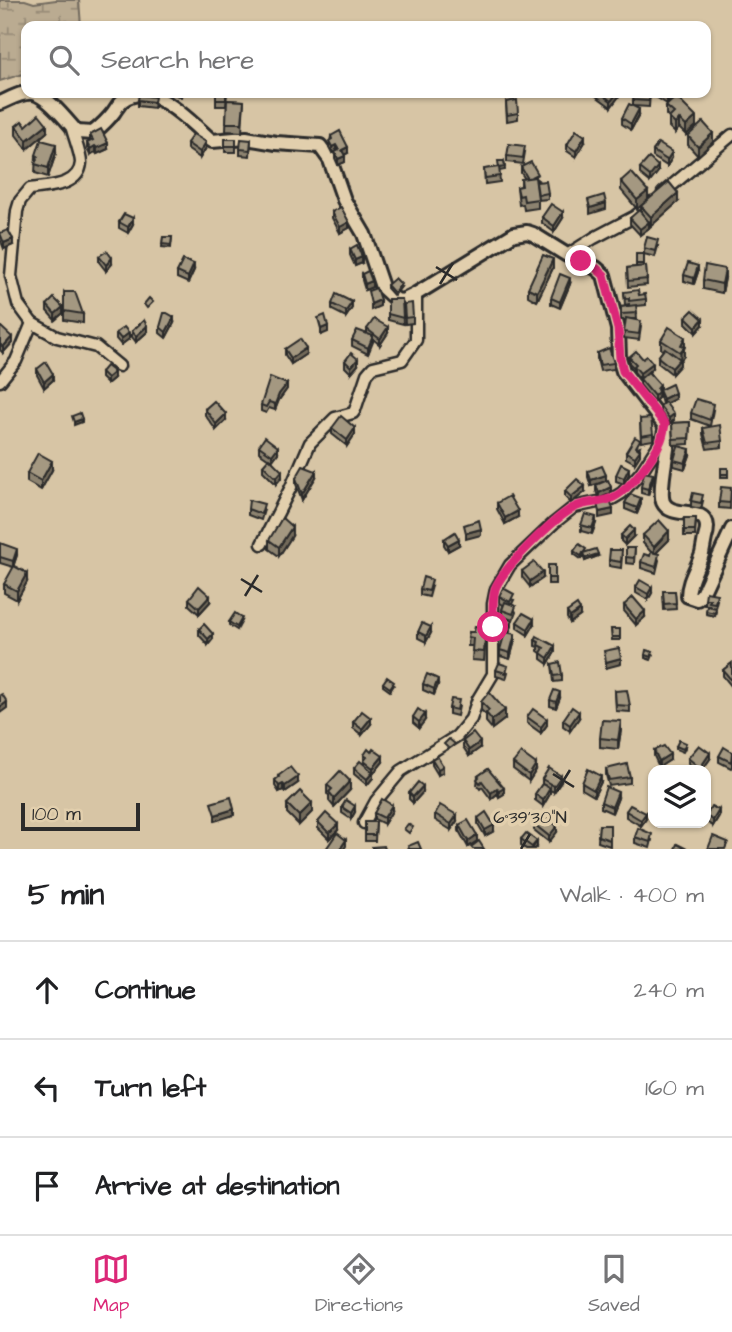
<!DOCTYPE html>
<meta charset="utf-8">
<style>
body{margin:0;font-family:"Architects Daughter",sans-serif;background:#f2f2f2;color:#202124}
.controls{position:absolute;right:21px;bottom:21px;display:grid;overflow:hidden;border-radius:14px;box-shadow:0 2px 5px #0004}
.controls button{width:63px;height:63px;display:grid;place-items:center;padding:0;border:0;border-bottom:2px solid #e0e0e0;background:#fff;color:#202124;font:35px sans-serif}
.scale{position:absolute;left:21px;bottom:18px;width:119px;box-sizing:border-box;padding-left:7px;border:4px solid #2b2b2b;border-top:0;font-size:19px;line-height:24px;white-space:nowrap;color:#2b2b2b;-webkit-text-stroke:5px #e2cfad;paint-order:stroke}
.stop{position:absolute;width:21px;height:21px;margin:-16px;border:5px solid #db2777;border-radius:50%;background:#fff}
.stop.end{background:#db2777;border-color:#fff;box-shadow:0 2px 7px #0008}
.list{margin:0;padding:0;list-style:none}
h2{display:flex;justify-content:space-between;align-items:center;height:91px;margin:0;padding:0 28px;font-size:30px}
h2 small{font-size:23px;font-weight:400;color:#757577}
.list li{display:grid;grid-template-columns:46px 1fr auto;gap:21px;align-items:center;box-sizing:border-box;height:98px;padding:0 28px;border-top:2px solid #e0e0e0}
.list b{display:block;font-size:26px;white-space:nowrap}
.list em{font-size:23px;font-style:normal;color:#757577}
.icon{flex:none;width:38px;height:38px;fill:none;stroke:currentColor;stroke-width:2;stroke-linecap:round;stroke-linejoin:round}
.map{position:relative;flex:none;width:732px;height:849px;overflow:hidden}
.search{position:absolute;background:#fff;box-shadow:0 2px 5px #0004;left:21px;right:21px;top:21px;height:77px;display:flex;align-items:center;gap:18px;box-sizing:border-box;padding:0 24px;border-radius:14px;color:#757577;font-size:26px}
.sheet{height:385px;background:#fff}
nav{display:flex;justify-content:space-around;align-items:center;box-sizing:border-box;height:98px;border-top:2px solid #e0e0e0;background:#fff;font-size:19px;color:#757577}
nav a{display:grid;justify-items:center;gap:4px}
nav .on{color:#db2777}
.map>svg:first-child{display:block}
.wetland{fill:url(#wetland-marsh);stroke:#726b5e;stroke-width:2}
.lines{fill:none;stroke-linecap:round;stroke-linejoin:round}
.minor-casing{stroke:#2b2b2b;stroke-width:15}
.tertiary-casing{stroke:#2b2b2b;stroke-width:18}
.minor{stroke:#e2cfad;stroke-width:10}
.tertiary{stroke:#e2cfad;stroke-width:12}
.wall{fill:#8d836f;stroke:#2b2b2b;stroke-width:2}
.shaded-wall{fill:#736a5a;stroke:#2b2b2b;stroke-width:2}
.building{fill:#a49881;stroke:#2b2b2b;stroke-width:2}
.route{stroke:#db2777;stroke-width:9}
.ticks{fill:none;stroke:#2b2b2b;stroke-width:2.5}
.ticks-label{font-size:18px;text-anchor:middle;fill:#2b2b2b;stroke:#e2cfad;stroke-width:7;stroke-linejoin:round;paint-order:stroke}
</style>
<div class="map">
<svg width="732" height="849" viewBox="0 0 732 849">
<defs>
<pattern id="wetland-marsh" width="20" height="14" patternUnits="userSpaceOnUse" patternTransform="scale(1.75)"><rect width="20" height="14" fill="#baab91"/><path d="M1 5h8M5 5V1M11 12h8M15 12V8" fill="none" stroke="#978b77"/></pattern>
</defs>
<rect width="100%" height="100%" fill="#d7c5a5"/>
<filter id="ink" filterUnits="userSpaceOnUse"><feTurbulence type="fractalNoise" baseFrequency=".0143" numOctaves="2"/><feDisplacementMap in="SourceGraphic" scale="14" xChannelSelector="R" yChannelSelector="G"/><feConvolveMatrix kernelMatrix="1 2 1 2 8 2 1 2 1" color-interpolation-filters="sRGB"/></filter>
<g filter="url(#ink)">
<polygon class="wetland" points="0,0 25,0 34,3 56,0 79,0 81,26 26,26 26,73 0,81"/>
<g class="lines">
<defs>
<g id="minor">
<path d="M71,125C73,135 81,154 81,163C79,187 47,186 30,189L20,201L17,211L11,276L18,304L32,323L57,337L96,347L119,366"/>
<polyline points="663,193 732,135"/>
<polyline points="567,255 594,238 634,217 651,203"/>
<polyline points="0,381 16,361 32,323"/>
<polyline points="262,544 291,487 310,443 335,418 353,413 355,410 367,374 373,367 402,360 416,340 416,294"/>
<polyline points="364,823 376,801 401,771 457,736 471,719 478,699 493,674 493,604 496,589 510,565 554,523 574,507 612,499 622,493 641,472 661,441 665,424"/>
</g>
<path id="tertiary" d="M0,103C10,99 22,91 33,93C48,96 67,121 77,132L93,133C100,127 107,121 113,113C116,109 119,103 123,100C152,78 192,124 212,141L246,138L276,143L320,146L330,160L344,200L364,234L382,287L396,300L402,301L416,294L514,234L527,232L533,234L567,255L596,268L604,275L618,329L619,358L623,371L669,431C669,447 658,488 663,502C671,520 706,505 707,527C707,531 706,535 705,538C704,543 703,549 702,554C697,569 688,581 688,596L697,599L702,594L732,529"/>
</defs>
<use href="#minor" class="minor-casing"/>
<use href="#tertiary" class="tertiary-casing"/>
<use href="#minor" class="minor"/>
<use href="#tertiary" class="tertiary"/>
</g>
<g class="wall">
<polygon points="170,93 182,93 181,97"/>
<polygon points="216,93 227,93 226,106 216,106"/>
<polygon points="596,93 620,93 620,95 611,107 596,96"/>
<polygon points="650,93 649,107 633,106 633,100"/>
<polygon points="654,93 674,93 667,104 654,96"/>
<polygon points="138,100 155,103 154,108 138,106"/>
<polygon points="227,100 244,101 242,132 226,131"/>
<polygon points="506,102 518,113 518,119 507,121"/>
<polygon points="666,106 696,126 686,135 679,128 675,133 669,127 669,118 666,115"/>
<polygon points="639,115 631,130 622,124 622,118"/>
<polygon points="16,126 26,126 47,132 27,149 16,135"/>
<polygon points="90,135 108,149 97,154 95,152 90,155 87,149 87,143 90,141"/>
<polygon points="331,136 348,153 344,155 345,162 338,165 335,158 335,152 336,151 332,153 329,147"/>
<polygon points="688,136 713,142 698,156 688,145"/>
<rect x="225" y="139" width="11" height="13"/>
<polygon points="251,140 250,156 240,155 240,149"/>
<polygon points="585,142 576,157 567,151 567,145"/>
<polygon points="187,143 206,148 200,158 187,149"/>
<polygon points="653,151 672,158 667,166 653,157"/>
<polygon points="525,152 523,164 507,162 507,156"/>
<polygon points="56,153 48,177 35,173 36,155"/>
<polygon points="504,161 505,170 499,171 500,182 485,184 484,169 499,167"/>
<polygon points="521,167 538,180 536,181 536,182 548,193 548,199 538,200 538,208 524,210 523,204 519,205 517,187 521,186 521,179 525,179 521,173"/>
<polygon points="640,168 658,172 650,182 640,174"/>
<polygon points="621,181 648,191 637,209 621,190"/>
<polygon points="678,202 651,226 649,223 649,228 640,235 630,224 630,218 641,213 641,206"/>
<polygon points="332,212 349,228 340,233 332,218"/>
<polygon points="542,217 563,218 554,232 542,223"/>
<polygon points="119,222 133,224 128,233 119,228"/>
<polygon points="0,233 13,245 4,249 0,239"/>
<polygon points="163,237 172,237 171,248 162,247"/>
<polygon points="658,246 655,257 644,254 644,267 646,266 647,285 628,287 627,268 636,267 636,254 644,254 644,248"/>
<polygon points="350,249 362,263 355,266 350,255"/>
<polygon points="99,256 112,264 106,271 99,262"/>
<polygon points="553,268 537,301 528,296 528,288"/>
<polygon points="194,270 188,283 177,278 177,272"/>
<polygon points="698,272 694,284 684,281 684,275"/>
<polygon points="362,274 372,287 365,290 362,280"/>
<polygon points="725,278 722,293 703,289 703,280"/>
<polygon points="570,284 560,308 551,304 551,298"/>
<polygon points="387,285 401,287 394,296 387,288"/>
<polygon points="64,292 83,314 83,323 64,320"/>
<polygon points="624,292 639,295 646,299 646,305 636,306 637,319 631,319 641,327 639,340 624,338 626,320 621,320 621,307 629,306 629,304 625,305"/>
<polygon points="388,299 402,299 403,324 388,320"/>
<polygon points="332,304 352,308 346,317 332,310"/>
<polygon points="404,304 413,317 413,323 405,324"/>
<polygon points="47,305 63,313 55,320 47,311"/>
<polygon points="686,317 703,325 696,333 686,323"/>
<polygon points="174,323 166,338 160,333 160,327"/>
<polygon points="0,326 12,343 3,353 0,350"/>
<polygon points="367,329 388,333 380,345 373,339 368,354 352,346 352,340 367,333"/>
<polygon points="132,331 147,332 136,342 132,337"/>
<polygon points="116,333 129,339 121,345 116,339"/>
<polygon points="661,340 685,346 684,349 684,356 680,361 680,365 672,374 658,363 658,357 663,350 661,349"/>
<polygon points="285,349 306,354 291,364 285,355"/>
<polygon points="597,353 614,363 614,369 600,371 597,359"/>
<polygon points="629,357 653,368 649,372 660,389 675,399 666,403 674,420 669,424 660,412 660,406 662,404 659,393 658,398 654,402 640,385 640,379 634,372 634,368 629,363"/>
<polygon points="345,361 358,365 351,373 345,367"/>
<polygon points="37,369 53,380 44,388 37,375"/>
<polygon points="101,372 114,378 107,384 101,378"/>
<polygon points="287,389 279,400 275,410 269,408 266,413 261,411 261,405"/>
<polygon points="205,409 226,420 216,430 205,415"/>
<polygon points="713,410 710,426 691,419 691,413"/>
<polygon points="640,419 653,434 653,440 641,442"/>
<polygon points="690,422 689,444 673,445 672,423"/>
<polygon points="332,428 355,434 347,446 332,434"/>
<polygon points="703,428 722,441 722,447 707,449 703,434"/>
<polygon points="259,446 278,453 272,461 282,477 276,484 263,471 263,465 269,459 259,452"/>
<polygon points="640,446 639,449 640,455 635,463 626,458 626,452"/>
<polygon points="690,455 685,469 674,466 674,460"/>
<rect x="721" y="468" width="7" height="9"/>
<polygon points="52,470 41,490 27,482 27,473"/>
<polygon points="588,471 606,481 611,493 599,499 596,491 596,485 600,483 591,486 588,477"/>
<polygon points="629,474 624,484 616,481 616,475"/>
<polygon points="316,477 302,500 296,484 296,478"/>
<polygon points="653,480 648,495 641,493 641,487"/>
<polygon points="731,488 730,509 719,508 719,502"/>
<polygon points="565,491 585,492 571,503 565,497"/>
<polygon points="691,501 703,501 701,509 691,507"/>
<polygon points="497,503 518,517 505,524 497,509"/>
<polygon points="625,503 641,504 637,514 625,509"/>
<polygon points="248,509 264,510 261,520 248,515"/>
<polygon points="684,518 696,518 695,536 684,536"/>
<polygon points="596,523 592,534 581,531 581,525"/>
<polygon points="621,535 634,536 625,545 621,541"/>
<polygon points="643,535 669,540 656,553 659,560 656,573 641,568 641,562 650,556 651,552 643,543"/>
<polygon points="292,536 279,556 269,549 269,540"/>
<polygon points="444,539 459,545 448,551 444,545"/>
<polygon points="0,543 17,555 13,567 0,563"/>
<polygon points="626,548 635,548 634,564 626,563"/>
<polygon points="574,551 586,552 598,556 585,561 583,556 581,559 574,554"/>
<polygon points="622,556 621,568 609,566 609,560"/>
<polygon points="555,565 555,584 548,584 548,578"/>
<polygon points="522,571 543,578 530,587 522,577"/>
<polygon points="27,582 17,600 4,593 4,584"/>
<polygon points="432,586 429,597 420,595 420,589"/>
<polygon points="636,587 652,593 648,600 636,593"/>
<polygon points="663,591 675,591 676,609 664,610"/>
<polygon points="499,596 514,600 512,604 516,612 513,620 507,618 512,626 509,633 515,640 510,659 500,656 500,650 505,634 500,631 500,625 505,617 502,616 502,610 503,605 499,602"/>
<polygon points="189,599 210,602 199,614 189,605"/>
<polygon points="705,599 717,600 715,608 716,611 715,616 706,614 706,611 709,605 705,605"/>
<polygon points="624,605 645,617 636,625 624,611"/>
<polygon points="567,612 580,616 570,623 567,618"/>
<polygon points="242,621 237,630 229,625 229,622"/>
<polygon points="517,622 534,625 528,635 517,628"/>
<polygon points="199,629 213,639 208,645 199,635"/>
<polygon points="611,629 620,629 620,640 612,640"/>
<polygon points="418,632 431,633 426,642 418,638"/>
<polygon points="469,632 486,636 484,661 472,660 473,646 468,646"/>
<polygon points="535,640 555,652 548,664 541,659 541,653 538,651 538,647 535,646"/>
<polygon points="645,655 653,655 651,660 645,658"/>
<polygon points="732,663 732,687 723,676 723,670"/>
<polygon points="552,664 562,675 562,681 554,682"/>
<polygon points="496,670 508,672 506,679 496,676"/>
<polygon points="383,683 394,685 390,691 383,686"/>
<polygon points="423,684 438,685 434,695 423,690"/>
<polygon points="615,691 630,706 630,712 616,711"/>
<polygon points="560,698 556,708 550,706 550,700"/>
<polygon points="481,702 505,719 492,729 486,722 486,715 481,710"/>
<polygon points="459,706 457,716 449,714 449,708"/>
<polygon points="413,717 425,720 419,728 413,723"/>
<polygon points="527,717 547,725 541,733 527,723"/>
<polygon points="579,718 570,731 563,726 563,720"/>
<polygon points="353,722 371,724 362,735 353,728"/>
<polygon points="621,730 618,749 600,747 600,738"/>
<polygon points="463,741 480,748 469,756 463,747"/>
<polygon points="676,746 686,746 683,752 676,749"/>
<polygon points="654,750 670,760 659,767 654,756"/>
<polygon points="732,752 732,767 731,768 719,762 719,756"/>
<polygon points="364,755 383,762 373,774 373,778 367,785 354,774 354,768 364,764"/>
<polygon points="688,758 710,759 702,770 696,770 688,764"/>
<polygon points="432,759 443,772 438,775 432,765"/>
<polygon points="513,763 536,770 529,781 513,769"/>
<polygon points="488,769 504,794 499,797 497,794 491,799 482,787 480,789 477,785 478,776"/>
<polygon points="606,769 630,777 630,783 609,786 606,775"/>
<polygon points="278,776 298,783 285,792 283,790 279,792 275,786 275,780 278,778"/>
<polygon points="542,779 561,782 554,792 550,790 550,794 543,806 535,800 535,794 542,784"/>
<polygon points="601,782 594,796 582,789 582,783"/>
<polygon points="327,785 350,790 334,807 329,801 329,795 327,794"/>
<polygon points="423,792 413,803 409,799 409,793"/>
<polygon points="618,798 612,813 601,808 601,802"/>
<polygon points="287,804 312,812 299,825 287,813"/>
<polygon points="342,807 355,812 351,819 342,813"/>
<polygon points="392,811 384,824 374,819 374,813"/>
<polygon points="626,811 646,819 641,826 626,817"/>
<polygon points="435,814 457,821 451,830 435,820"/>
<polygon points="706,815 719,816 713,826 706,822"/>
<polygon points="478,818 494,831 485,836 478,824"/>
<polygon points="318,822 338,830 329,839 318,828"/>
<polygon points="365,822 376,822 375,841 365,841"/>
<polygon points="534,824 557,832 549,842 534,830"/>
<polygon points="459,825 477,841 468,847 459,831"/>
<polygon points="599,825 610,825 610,846 598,842"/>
<polygon points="635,837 652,840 650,848 635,843"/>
<polygon points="521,839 537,847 535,849 526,849 521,845"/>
</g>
<g class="shaded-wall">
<polygon points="617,93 620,93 620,95 611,107 611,101"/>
<polygon points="669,93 674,93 667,104 667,96"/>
<polygon points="639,109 639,115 631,130 631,124"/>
<polygon points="696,117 696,126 686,135 686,126"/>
<polygon points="679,119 679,128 675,133 675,124"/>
<polygon points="47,124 47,132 27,149 27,140"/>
<polygon points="713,133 713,142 698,156 698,147"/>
<polygon points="585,136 585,142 576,157 576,151"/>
<polygon points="206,142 206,148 200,158 200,152"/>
<polygon points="108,143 108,149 97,154 97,148"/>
<polygon points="56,144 56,153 48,177 48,168"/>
<polygon points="336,145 336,151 332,153 332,147"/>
<polygon points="95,146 95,152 90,155 90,149"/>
<polygon points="348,147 348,153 342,156 342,150"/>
<polygon points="672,152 672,158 667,166 667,160"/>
<polygon points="345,156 345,162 338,165 338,159"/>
<polygon points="658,166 658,172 650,182 650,176"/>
<polygon points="648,191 648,200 637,209 637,200"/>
<polygon points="678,193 678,202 651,226 651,217"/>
<polygon points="606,203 606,209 590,214 590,208"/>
<polygon points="563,212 563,218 554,232 554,226"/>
<polygon points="133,218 133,224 128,233 128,227"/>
<polygon points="349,222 349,228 340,233 340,227"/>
<polygon points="649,222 649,228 640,235 640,229"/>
<polygon points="13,239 13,245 4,249 4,243"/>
<polygon points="362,257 362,263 355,266 355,260"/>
<polygon points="112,258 112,264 106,271 106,265"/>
<polygon points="553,259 553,268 537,301 537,292"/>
<polygon points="194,264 194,270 188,283 188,277"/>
<polygon points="698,266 698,272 694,284 694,278"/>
<polygon points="725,269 725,278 722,293 722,284"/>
<polygon points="570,278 570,284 560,308 560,302"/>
<polygon points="372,281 372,287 365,290 365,284"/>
<polygon points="380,300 380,306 371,310 371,304"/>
<polygon points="352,302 352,308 346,317 346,311"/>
<polygon points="63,307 63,313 55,320 55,314"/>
<polygon points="174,317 174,323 166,338 166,332"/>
<polygon points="703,319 703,325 696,333 696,327"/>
<polygon points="147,326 147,332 136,342 136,336"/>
<polygon points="328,326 328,332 321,335 321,329"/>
<polygon points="388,327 388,333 380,345 380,339"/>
<polygon points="129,333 129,339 121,345 121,339"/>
<polygon points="373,336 373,342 368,354 368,348"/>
<polygon points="12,337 12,343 3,353 3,347"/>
<polygon points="685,337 685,346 684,349 684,356 680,361 681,345"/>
<polygon points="306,348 306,354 291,364 291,358"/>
<polygon points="358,359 358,365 351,373 351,367"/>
<polygon points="680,359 680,365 672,374 672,368"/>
<polygon points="653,363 653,368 640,379 640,373"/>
<polygon points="114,372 114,378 107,384 107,378"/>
<polygon points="53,374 53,380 44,388 44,382"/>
<polygon points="287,384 287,389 279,400 275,410 275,404 279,394"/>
<polygon points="660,385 660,391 659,390 658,398 654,402 654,396 657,389"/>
<polygon points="675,393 675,399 663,405 663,399"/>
<polygon points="226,414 226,420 216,430 216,424"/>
<polygon points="674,414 674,420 669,424 669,418"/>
<polygon points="82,419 82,422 74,425 74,422"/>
<polygon points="355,428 355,434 347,446 347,440"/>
<polygon points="278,447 278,453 272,461 272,455"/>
<polygon points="690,449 690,455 685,469 685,463"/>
<polygon points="640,450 640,455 635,463 635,457"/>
<polygon points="52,461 52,470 41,490 41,481"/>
<polygon points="629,468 629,474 624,484 624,478"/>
<polygon points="282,471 282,477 276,484 276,478"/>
<polygon points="316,471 316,477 302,500 302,494"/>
<polygon points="653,474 653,480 648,495 648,489"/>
<polygon points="606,475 606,481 591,486 591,480"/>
<polygon points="585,486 585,492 571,503 571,497"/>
<polygon points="611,487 611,493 599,499 599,493"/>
<polygon points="641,498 641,504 637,514 637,508"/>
<polygon points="613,509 613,515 599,518 599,512"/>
<polygon points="518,511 518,517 505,524 505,518"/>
<polygon points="596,517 596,523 592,534 592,528"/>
<polygon points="292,527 292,536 279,556 279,547"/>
<polygon points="481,529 481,535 466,539 466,533"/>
<polygon points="634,530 634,536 625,545 625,539"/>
<polygon points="669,531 669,540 654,555 654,547"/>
<polygon points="459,539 459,545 448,551 448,545"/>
<polygon points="17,549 17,555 13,567 13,561"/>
<polygon points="598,554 598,556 585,561 585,558"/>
<polygon points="543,572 543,578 530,587 530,581"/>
<polygon points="27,573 27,582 17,600 17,591"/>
<polygon points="652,587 652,593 648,600 648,594"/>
<polygon points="210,596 210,602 199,614 199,608"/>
<polygon points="580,610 580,616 570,623 570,617"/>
<polygon points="645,611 645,617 636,625 636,619"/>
<polygon points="534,619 534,625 528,635 528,629"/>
<polygon points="512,621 512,626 507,635 507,629"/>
<polygon points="431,627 431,633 426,642 426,636"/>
<polygon points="213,634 213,639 208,645 208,639"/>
<polygon points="515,634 515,640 510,659 510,653"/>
<polygon points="555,646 555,652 548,664 548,658"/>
<polygon points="621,658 621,664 606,668 606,662"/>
<polygon points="438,679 438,685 434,695 434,689"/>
<polygon points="560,692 560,698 556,708 556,702"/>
<polygon points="7,702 7,708 0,713 0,707"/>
<polygon points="505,710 505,719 492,729 492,720"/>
<polygon points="579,712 579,718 570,731 570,725"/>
<polygon points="425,714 425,720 419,728 419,722"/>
<polygon points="371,718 371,724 362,735 362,729"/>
<polygon points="547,719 547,725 541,733 541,727"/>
<polygon points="621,721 621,730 618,749 618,740"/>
<polygon points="480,742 480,748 469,756 469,750"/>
<polygon points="710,753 710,759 702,770 700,770 700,768"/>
<polygon points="670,754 670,760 659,767 659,761"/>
<polygon points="383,756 383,762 373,774 373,768"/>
<polygon points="536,764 536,770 529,781 529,775"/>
<polygon points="443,766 443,772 438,775 438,769"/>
<polygon points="373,772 373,778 367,785 367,779"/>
<polygon points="561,776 561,782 554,792 554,786"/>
<polygon points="601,776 601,782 594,796 594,790"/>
<polygon points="298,777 298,783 285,792 285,786"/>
<polygon points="350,781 350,790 334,807 334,798"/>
<polygon points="283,784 283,790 279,792 279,786"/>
<polygon points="423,786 423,792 413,803 413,797"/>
<polygon points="497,788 497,794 491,799 491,793"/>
<polygon points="504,788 504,794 499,797 499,791"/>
<polygon points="550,788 550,794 543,806 543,800"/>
<polygon points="618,792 618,798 612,813 612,807"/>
<polygon points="312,803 312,812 299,825 299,816"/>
<polygon points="392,805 392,811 384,824 384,818"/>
<polygon points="355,806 355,812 351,819 351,813"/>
<polygon points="234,809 234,815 215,821 215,815"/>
<polygon points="719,810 719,816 713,826 713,820"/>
<polygon points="646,813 646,819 641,826 641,820"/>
<polygon points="457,815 457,821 451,830 451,824"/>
<polygon points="338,824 338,830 329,839 329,833"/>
<polygon points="494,825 494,831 485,836 485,830"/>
<polygon points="557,826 557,832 549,842 549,836"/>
<polygon points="477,835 477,841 468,847 468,841"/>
<polygon points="346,840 346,846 344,849 340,849"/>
<polygon points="537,841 537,847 535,849 532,849"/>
</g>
<g class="building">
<rect x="216" y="93" width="10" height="7"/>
<polygon points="601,93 617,93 611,101"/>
<polygon points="634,93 650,93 649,101 633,100"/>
<polygon points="139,95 155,97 154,102 138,100"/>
<polygon points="676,97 696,117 686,126 679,119 675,124 669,118 674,113 666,106"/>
<polygon points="227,100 244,101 242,123 226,123"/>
<polygon points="517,100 518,113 507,115 506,102"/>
<polygon points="629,104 639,109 631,124 622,118"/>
<polygon points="39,114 47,124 27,140 16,126 22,121 26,126"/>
<polygon points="703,122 713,133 698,147 688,136"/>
<polygon points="101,129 108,143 97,148 95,146 90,149 87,143 93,140 90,135"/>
<polygon points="576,130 585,136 576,151 567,145"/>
<polygon points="340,131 348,147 342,150 345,156 338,159 335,152 339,150 336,145 332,147 329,141 332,139 331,136"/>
<polygon points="193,134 206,142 200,152 187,143"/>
<rect x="225" y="139" width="11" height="7"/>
<polygon points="241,139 251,140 250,150 240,149"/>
<polygon points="41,140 56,144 48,168 35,164 38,156 36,155"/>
<polygon points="658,143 672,152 667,160 653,151"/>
<polygon points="509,144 525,146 523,158 507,156"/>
<polygon points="649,158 658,166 650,176 640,168"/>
<polygon points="498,161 504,161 505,167 499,168"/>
<polygon points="531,162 538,174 528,179 521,167"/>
<polygon points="499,167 500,176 485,178 484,169"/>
<polygon points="631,172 648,191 637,200 621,181"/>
<polygon points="535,177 538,199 524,201 523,195 519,196 517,187 522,186 521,179"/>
<polygon points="546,181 548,193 538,195 536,182"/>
<polygon points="669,182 678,193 651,217 641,206"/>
<polygon points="604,195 606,203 590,208 588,200"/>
<polygon points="551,204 563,212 554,226 542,217"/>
<polygon points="341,207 349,222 340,227 332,212"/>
<polygon points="639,210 649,222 640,229 630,218"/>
<polygon points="124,214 133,218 128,227 119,222"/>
<polygon points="8,230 13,239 4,243 0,233"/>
<polygon points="163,237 172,237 171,245 162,244"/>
<polygon points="647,237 658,240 655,251 644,248"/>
<polygon points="357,245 362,257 355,260 350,249"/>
<polygon points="107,251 112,258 106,265 99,256"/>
<rect x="636" y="254" width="8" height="10"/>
<polygon points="543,255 553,259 537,292 528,288"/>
<polygon points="183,260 194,264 188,277 177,272"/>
<polygon points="688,263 698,266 694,278 684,275"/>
<polygon points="705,265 725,269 722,284 703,280"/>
<polygon points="646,266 647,279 628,281 627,268"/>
<polygon points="368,271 372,281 365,284 362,274"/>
<polygon points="560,274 570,278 560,302 551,298"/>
<polygon points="395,278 401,284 394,293 387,285"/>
<polygon points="376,288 380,300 371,304 368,291"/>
<polygon points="638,290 639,295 645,294 646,299 629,301 629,298 625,299 624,292"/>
<polygon points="64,292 75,292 83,314 64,311"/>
<polygon points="336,294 352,302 346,311 332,304"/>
<polygon points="54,298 63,307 55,314 47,305"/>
<polygon points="149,298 153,302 147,308 144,304"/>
<polygon points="388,299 402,299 403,318 388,314"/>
<polygon points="412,303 413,317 405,318 404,304"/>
<polygon points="636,305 637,313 621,314 621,307"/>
<polygon points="693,310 703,319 696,327 686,317"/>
<polygon points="164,313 167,313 174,317 166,332 160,327"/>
<polygon points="325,315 328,326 321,329 318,318"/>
<polygon points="626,318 641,321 639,334 624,332"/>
<polygon points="374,319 388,327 380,339 367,329"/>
<polygon points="144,320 147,326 136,336 132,331"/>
<polygon points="0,326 12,337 3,347 0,344"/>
<polygon points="124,327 129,333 121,339 116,333"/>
<polygon points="669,327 685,337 681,345 684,347 680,352 661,340"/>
<polygon points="357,330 373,336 368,348 352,340"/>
<polygon points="300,339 306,348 291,358 285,349"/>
<polygon points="609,348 614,363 600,365 597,353"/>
<polygon points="665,348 680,359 672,368 658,357"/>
<polygon points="636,351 643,359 647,356 653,363 640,373 634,366 636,364 629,357"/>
<polygon points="351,353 358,359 351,367 345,361"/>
<polygon points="46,362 53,374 44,382 37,369"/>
<polygon points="106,366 114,372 107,378 101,372"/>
<polygon points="648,372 660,385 657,389 658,392 654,396 640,379"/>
<polygon points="270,377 287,384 279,394 275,404 269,402 266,407 261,405"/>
<polygon points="672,384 675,393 663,399 659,390"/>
<polygon points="696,399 713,404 710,420 691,413"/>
<polygon points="214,401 226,414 216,424 205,409"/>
<polygon points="665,402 674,414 669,418 660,406"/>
<polygon points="80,413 82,419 74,422 72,416"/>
<polygon points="341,416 355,428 347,440 332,428"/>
<polygon points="651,418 653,434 641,436 640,419"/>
<polygon points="690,422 689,438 673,439 672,423"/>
<polygon points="720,425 722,441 707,443 703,428"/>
<polygon points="265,437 278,447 272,455 259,446"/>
<polygon points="635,437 640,440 636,447 640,450 635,457 626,452"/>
<polygon points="678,446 690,449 685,463 674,460"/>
<polygon points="38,453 52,461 41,481 27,473"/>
<polygon points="269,458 282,471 276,478 263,465"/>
<polygon points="621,464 629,468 624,478 616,475"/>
<polygon points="303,466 316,471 302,494 296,478"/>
<polygon points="602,466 606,475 591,480 588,471"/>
<rect x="721" y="468" width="7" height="6"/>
<polygon points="644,472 653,474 648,489 641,487"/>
<polygon points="577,479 585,486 571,497 565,491"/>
<polygon points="608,480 611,487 599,493 596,485"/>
<polygon points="721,487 731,488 730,503 719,502"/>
<polygon points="693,493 703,495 701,503 691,501"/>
<polygon points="630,494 641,498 637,508 625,503"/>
<polygon points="509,496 518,511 505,518 497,503"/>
<polygon points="610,499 613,509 599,512 597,503"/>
<polygon points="249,500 264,504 261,514 248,509"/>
<polygon points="585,514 596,517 592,528 581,525"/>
<polygon points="282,518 292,527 279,547 269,540"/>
<polygon points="684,518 696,518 695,530 684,530"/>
<polygon points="479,520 481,529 466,533 464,525"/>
<polygon points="659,520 669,531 654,547 643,535"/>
<polygon points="630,526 634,530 625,539 621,535"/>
<polygon points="455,532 459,539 448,545 444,539"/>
<polygon points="0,543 17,549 13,561 0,557"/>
<polygon points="579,544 586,549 581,556 574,551"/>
<polygon points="626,548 635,548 634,558 626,557"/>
<polygon points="596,549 598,554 585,558 583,553"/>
<polygon points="610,550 622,550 621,562 609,560"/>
<polygon points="651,552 659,554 656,567 641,562 644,554 650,556"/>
<polygon points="534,562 543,572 530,581 522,571"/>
<rect x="548" y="565" width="7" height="13"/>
<polygon points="14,566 27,573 17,591 4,584"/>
<polygon points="423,577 432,580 429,591 420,589"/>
<polygon points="640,580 652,587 648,594 636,587"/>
<polygon points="199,586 210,596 199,608 189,599"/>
<polygon points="503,588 514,594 510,602 499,596"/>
<polygon points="663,591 675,591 676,603 664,604"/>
<polygon points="706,592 717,594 715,603 709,602 710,599 705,599"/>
<polygon points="633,597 645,611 636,619 624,605"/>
<polygon points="505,602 516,606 513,614 502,610"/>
<polygon points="577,605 580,610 570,617 567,612"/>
<polygon points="707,606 716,608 715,613 706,611"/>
<polygon points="235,613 242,618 237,627 229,622"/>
<polygon points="523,613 534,619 528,629 517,622"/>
<polygon points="505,617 512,621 507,629 500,625"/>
<polygon points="422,623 431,627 426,636 418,632"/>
<polygon points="204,624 213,634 208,639 199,629"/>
<polygon points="475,626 486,627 484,652 472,651 473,638 468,637 469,632 474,632"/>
<polygon points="611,629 620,629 620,637 612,637"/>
<polygon points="505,632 515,634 510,653 500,650"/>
<polygon points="537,636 555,646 548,658 541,653 544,648 538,645 539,642 535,640"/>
<polygon points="619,648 621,658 606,662 604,651"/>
<polygon points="646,650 653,652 651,657 645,655"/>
<polygon points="560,662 562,675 554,676 552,664"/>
<polygon points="499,663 508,666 506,673 496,670"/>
<polygon points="732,663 732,681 723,670"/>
<polygon points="427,674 438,679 434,689 423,684"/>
<polygon points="387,677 394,682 390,688 383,683"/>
<polygon points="554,690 560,692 556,702 550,700"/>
<polygon points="627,690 630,706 616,705 615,691"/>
<polygon points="489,692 505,710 492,720 486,713 489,710 481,702"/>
<polygon points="2,694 7,702 0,707 0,695"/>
<polygon points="451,699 459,700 457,710 449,708"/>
<polygon points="572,707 579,712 570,725 563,720"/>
<polygon points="418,709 425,714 419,722 413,717"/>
<polygon points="533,709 547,719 541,727 527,717"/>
<polygon points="362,711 371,718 362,729 353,722"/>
<polygon points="602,720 621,721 618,740 600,738"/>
<polygon points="473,733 480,742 469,750 463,741"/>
<polygon points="449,739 455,744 449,749 444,744"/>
<polygon points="679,740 686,743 683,749 676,746"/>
<polygon points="699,745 710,753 700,768 688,758"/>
<polygon points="664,746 670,754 659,761 654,750"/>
<polygon points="724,747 732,752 731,762 719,756"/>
<polygon points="368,749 371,752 373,749 383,756 373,768 364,761 367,757 364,755"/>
<polygon points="521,753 536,764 529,775 513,763"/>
<polygon points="437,756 443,766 438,769 432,759"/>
<polygon points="360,761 373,772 367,779 354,768"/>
<polygon points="627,764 630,777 609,780 606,769"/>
<polygon points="290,767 298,777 285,786 283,784 279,786 275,780 279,777 278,776"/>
<polygon points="549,768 561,776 554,786 542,779"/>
<polygon points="488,769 504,788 499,791 497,788 491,793 482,781 480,783 477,779 479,777 478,776"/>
<polygon points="588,769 601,776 594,790 582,783"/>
<polygon points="340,771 350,781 334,798 329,792 332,789 327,785"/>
<polygon points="418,782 423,786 413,797 409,793"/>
<polygon points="542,784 550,788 543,800 535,794"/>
<polygon points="606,787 618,792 612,807 601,802"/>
<polygon points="300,791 312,803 299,816 287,804"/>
<polygon points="231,797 234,809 215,815 211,803"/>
<polygon points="382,799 392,805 384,818 374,813"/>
<polygon points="346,800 355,806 351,813 342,807"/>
<polygon points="440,805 457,815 451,824 435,814"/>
<polygon points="630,805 646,813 641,820 626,811"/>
<polygon points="711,806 719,810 713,820 706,816"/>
<polygon points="486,812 494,825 485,830 478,818"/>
<polygon points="326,813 338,824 329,833 318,822"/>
<polygon points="542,814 557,826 549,836 534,824"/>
<polygon points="468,820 477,835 468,841 459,825"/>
<polygon points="365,822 376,822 375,835 365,835"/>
<polygon points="408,824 413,827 409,833 404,829"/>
<polygon points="599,825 610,825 610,840 598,836"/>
<polygon points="638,828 652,834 650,842 635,837"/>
<polygon points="337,833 346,840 340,849 326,849"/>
<polygon points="526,833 537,841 532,847 521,839"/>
<polygon points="713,836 728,842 725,849 708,849"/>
<polygon points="479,841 484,849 473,849 471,847"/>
<polygon points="418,842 421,849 409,849 408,846"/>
<polygon points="677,844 687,849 675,849"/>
<polygon points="384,846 385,849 372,849 372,847"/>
</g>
</g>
<g class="lines" filter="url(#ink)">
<path class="route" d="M493,627C493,615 492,601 495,589C502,569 553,519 573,508C583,502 598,503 609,499C627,494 654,457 661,440C663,435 664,429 665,424L623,371L620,358L618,329L604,275L596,268L581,261"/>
</g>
<path class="ticks" d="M436,267L457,280M440,284L453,263M241,579L262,592M245,596L258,575M553,774L574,787M557,791L570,770M521,849L530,834"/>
<g class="ticks-label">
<text x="530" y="823">6°39'30"N</text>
</g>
</svg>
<div class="controls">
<button><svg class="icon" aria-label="layers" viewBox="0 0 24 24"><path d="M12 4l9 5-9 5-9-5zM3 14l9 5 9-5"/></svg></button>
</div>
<div class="scale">100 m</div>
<div class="stop" style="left:493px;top:627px"></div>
<div class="stop end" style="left:581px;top:261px"></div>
<div class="search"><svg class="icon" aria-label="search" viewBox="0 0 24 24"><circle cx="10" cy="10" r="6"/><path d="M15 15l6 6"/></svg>Search here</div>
</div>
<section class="sheet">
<h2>5 min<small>Walk · 400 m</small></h2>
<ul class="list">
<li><svg class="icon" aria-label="ahead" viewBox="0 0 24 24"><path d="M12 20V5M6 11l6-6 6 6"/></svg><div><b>Continue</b></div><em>240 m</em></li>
<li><svg class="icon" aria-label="left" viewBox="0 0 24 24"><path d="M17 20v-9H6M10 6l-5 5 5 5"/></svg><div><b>Turn left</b></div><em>160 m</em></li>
<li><svg class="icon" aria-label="arrive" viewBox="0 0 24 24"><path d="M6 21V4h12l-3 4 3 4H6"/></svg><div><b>Arrive at destination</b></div></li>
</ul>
</section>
<nav>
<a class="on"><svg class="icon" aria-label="map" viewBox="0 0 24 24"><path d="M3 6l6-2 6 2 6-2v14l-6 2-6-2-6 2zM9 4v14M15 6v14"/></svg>Map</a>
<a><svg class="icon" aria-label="directions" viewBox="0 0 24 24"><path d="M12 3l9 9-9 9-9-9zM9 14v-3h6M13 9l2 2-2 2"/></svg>Directions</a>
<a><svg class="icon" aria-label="saved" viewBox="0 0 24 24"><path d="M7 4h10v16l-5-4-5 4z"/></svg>Saved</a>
</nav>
